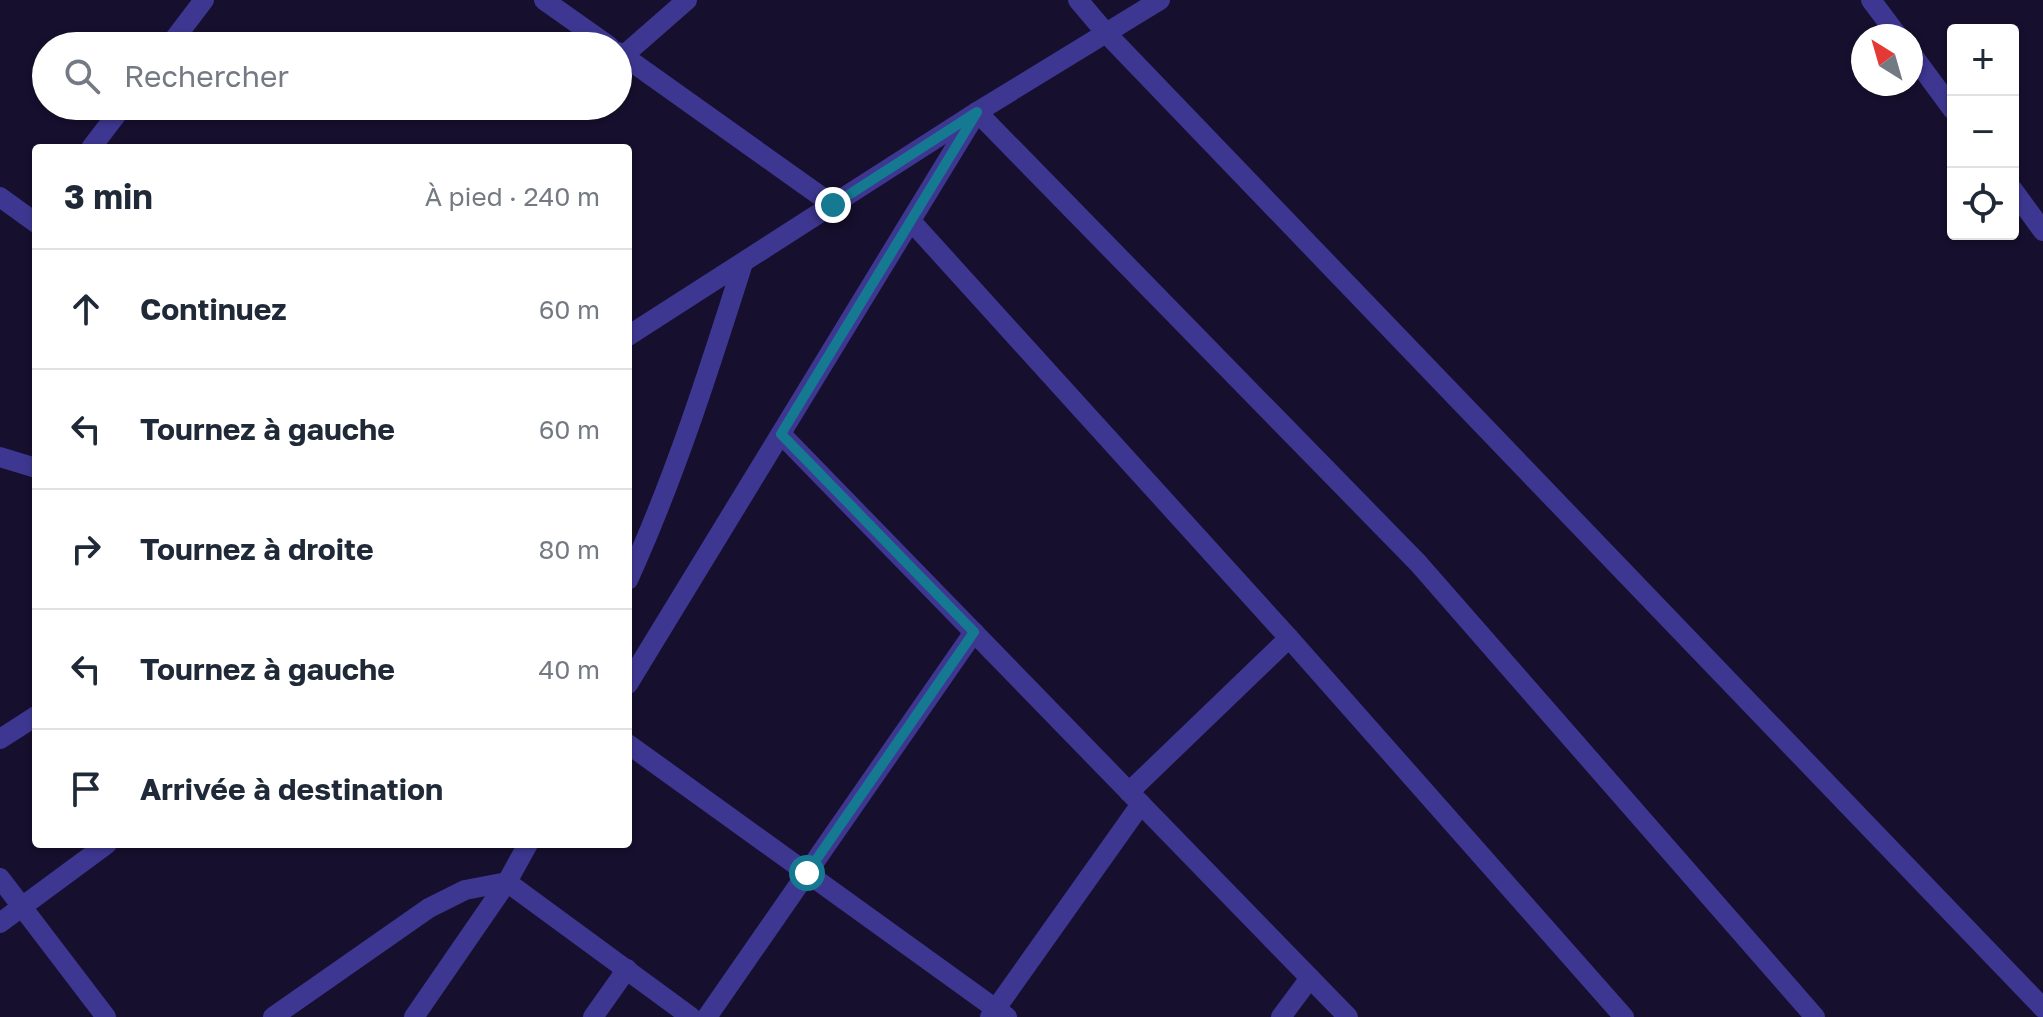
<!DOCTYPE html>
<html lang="fr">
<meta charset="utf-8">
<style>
body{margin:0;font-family:"Golos Text",sans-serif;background:#f6f6f7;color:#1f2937}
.controls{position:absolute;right:24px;top:24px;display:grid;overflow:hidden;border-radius:8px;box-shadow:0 2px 6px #0004}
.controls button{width:72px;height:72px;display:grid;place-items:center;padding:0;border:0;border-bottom:2px solid #e0e1e3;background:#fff;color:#1f2937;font:40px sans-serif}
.compass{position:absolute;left:1851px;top:24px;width:72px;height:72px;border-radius:50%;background:#fff;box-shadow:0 2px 6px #0004;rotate:323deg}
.stop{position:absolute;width:24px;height:24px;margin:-18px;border:6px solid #157a91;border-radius:50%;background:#fff}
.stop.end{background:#157a91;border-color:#fff;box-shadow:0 2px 8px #0008}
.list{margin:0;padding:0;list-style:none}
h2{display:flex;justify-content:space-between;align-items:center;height:104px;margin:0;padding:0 32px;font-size:34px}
h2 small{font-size:26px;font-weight:400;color:#747a83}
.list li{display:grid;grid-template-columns:52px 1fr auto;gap:24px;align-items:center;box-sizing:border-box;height:120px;padding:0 32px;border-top:2px solid #e0e1e3}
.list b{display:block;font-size:30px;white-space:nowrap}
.list em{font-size:26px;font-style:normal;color:#747a83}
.icon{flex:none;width:44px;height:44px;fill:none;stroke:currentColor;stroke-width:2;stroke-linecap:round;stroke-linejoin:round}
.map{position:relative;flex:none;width:2043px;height:1017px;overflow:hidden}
.search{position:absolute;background:#fff;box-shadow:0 2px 6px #0004;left:32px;top:32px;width:600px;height:88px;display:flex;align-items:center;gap:20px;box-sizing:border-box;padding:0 28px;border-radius:44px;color:#747a83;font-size:30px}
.panel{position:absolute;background:#fff;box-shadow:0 2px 6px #0004;left:32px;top:144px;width:600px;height:704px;border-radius:8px}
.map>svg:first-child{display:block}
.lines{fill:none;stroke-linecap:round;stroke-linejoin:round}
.minor{stroke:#3e3791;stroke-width:20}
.route{stroke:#157a91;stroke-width:10}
</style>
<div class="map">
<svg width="2043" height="1017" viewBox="0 0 2043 1017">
<rect width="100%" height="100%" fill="#160f2e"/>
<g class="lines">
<g class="minor">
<polyline points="544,0 609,46"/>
<polyline points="1078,0 1106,33 2043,1008"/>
<polyline points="1871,0 1898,36"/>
<polyline points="169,46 204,0"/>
<polyline points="618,52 833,205"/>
<polyline points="1911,53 1953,110"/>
<polyline points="623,56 687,0"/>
<polyline points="977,112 1418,563 1815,1017"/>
<polyline points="91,148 123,106"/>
<polyline points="2013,190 2043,231"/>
<polyline points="0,197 36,223"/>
<polyline points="911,221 1289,638 1624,1017"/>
<polyline points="628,336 977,112 1160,0"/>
<polyline points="781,434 1348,1017"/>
<polyline points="0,457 36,468"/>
<path d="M628,580C675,477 709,370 743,263"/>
<polyline points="628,684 977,112"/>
<polyline points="0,739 36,716"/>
<polyline points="628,744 1007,1017"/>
<polyline points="1129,792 1289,638"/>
<polyline points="0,878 106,1017"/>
<polyline points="0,923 107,844"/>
<polyline points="273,1017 429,908 465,890 507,882 691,1017"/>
<polyline points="414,1017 507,882 528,844"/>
<polyline points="593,1017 627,969"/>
<polyline points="707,1017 974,632"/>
<polyline points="990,1017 1141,804"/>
<polyline points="1281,1017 1310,978"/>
</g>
</g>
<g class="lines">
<polyline class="route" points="807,873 974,632 781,434 977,112 833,205"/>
</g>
</svg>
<div class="controls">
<button>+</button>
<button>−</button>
<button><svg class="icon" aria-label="locate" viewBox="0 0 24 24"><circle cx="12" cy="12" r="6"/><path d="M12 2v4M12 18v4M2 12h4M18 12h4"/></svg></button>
</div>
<svg class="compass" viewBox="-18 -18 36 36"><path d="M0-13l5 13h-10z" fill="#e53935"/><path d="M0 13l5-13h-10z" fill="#747a83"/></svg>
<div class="stop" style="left:807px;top:873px"></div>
<div class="stop end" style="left:833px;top:205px"></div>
<div class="search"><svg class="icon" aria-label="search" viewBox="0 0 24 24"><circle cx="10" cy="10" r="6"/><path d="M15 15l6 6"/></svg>Rechercher</div>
<section class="panel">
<h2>3 min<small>À pied · 240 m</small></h2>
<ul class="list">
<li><svg class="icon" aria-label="ahead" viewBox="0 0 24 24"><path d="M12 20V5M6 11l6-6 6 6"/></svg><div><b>Continuez</b></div><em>60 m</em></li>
<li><svg class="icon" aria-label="left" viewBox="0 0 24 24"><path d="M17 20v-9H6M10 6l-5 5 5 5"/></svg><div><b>Tournez à gauche</b></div><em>60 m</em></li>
<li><svg class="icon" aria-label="right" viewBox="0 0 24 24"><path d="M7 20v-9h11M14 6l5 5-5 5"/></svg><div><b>Tournez à droite</b></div><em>80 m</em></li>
<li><svg class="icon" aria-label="left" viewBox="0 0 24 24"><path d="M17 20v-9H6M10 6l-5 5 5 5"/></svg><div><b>Tournez à gauche</b></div><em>40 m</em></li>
<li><svg class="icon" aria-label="arrive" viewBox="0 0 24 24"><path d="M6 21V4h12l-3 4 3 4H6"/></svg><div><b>Arrivée à destination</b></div></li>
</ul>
</section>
</div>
